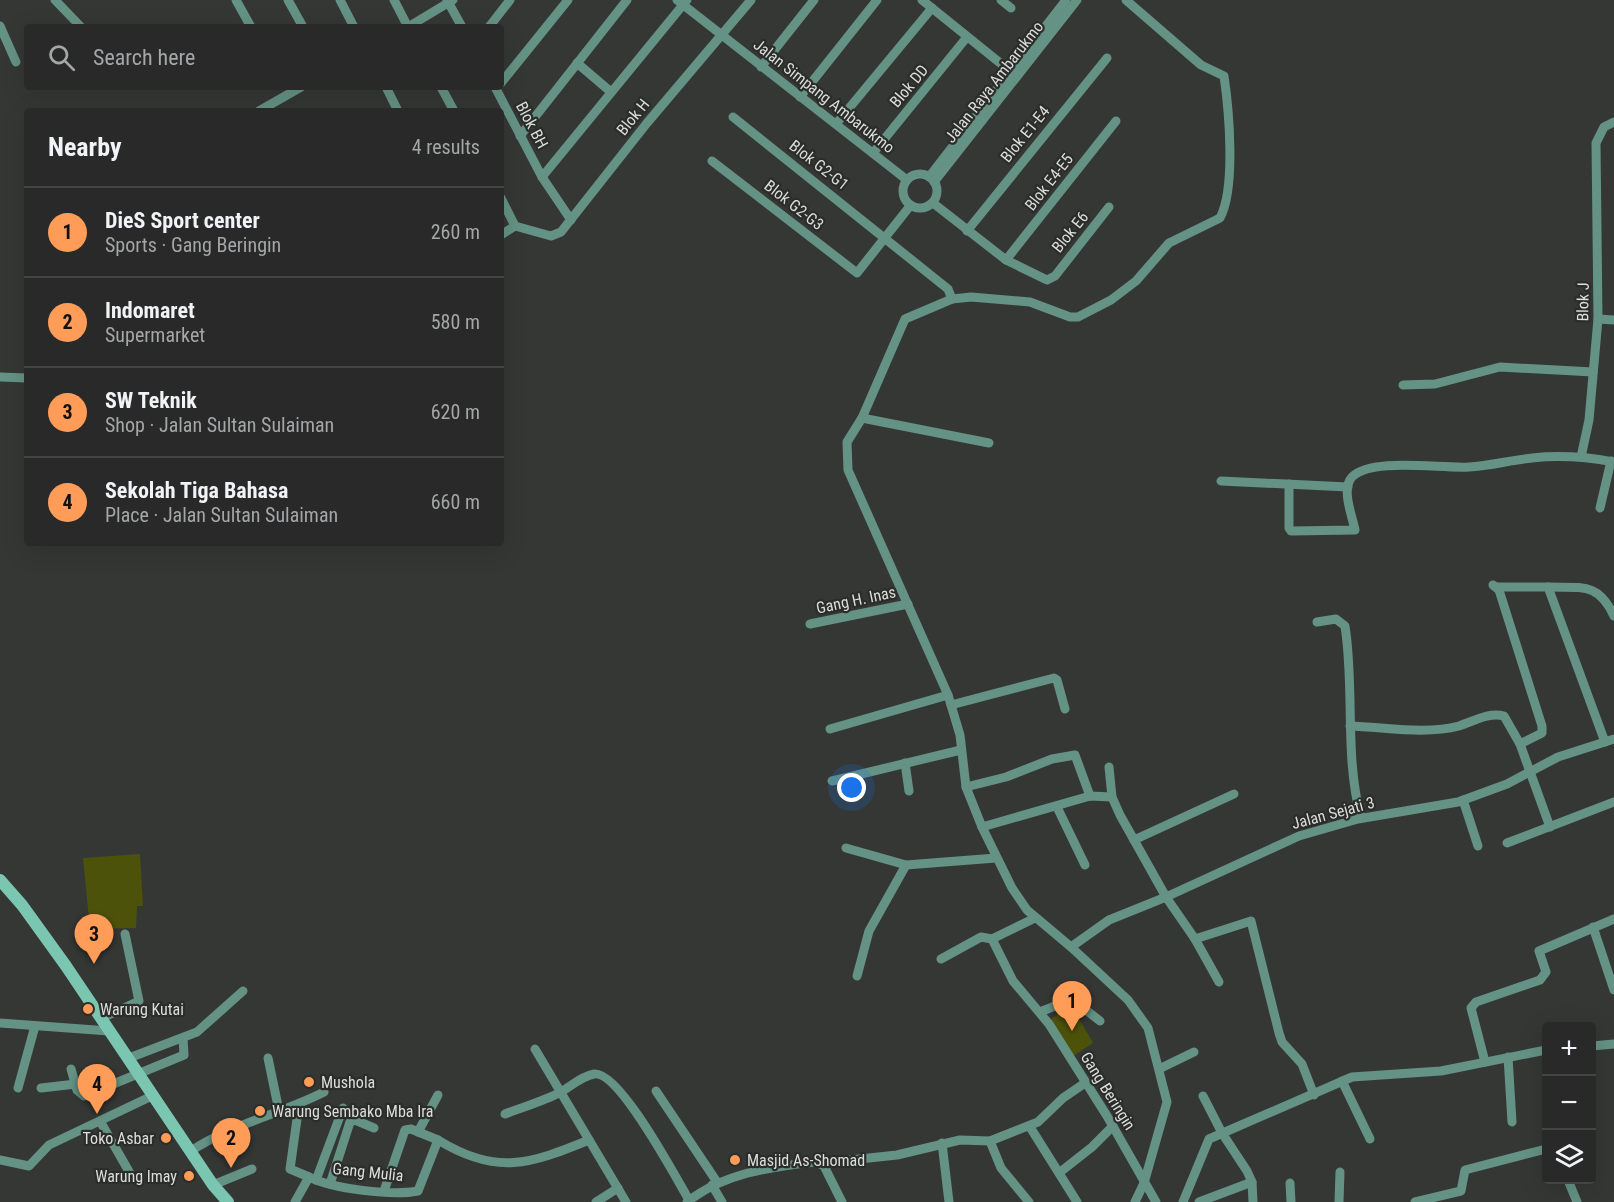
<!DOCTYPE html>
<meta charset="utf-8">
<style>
body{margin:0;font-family:"Roboto Condensed",sans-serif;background:#303130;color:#f1f3f6}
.controls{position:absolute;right:18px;bottom:18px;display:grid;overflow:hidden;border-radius:6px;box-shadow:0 6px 24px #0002}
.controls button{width:54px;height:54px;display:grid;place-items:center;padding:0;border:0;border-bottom:2px solid #444545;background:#282928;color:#f1f3f6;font:30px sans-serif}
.you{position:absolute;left:852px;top:788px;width:21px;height:21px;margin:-15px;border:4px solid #fff;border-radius:50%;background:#1a73e8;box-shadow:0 0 0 9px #1a73e833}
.badge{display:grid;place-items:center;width:39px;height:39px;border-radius:50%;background:#fe9c58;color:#111;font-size:20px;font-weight:700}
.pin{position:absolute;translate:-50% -50px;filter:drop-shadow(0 2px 3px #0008)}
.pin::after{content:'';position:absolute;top:32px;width:21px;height:18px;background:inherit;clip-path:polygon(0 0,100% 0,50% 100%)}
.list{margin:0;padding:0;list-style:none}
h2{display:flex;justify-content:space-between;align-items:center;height:78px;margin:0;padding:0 24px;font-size:26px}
h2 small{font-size:20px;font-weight:400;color:#a5a6a8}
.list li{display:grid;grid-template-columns:39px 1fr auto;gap:18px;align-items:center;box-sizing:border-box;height:90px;padding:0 24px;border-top:2px solid #444545}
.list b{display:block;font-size:22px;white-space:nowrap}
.list p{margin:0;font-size:20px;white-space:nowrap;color:#a5a6a8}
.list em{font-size:20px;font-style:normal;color:#a5a6a8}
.icon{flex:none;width:33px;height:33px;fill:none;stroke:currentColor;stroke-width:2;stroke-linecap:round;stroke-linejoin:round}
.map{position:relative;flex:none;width:1614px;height:1202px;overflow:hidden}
.search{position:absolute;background:#282928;box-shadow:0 6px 24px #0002;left:24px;top:24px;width:480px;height:66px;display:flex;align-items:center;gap:15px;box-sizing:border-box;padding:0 21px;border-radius:6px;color:#a5a6a8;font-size:22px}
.panel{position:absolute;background:#282928;box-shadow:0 6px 24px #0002;left:24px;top:108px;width:480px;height:438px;border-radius:6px}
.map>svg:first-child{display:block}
.green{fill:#4d520b}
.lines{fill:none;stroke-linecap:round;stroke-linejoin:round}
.minor{stroke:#649284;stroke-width:9}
.secondary{stroke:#7ac6b0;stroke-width:12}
.poi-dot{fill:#fe9c58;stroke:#2b2d2b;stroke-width:2}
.labels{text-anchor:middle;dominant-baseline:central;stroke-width:4.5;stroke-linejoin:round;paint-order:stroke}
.street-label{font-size:16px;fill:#dcdddc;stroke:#2b2d2b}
.poi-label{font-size:16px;fill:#dcdddc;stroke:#2b2d2b;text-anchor:start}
</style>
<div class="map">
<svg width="1614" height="1202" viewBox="0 0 1614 1202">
<rect width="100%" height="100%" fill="#353735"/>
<g class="green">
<polygon points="140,854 143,906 137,906 136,928 90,929 83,858"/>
<polygon points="1072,1006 1093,1043 1073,1056 1051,1019"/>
</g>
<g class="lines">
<g class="minor">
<polyline points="55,0 81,27"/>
<polyline points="236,0 251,27"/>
<polyline points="288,0 303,27"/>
<polyline points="340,0 354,27"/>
<polyline points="394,0 408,27"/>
<polyline points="447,0 462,27"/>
<polyline points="677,0 907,180"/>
<polyline points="922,0 1015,75"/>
<polyline points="1001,0 1011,8"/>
<path d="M1126,0L1201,65L1224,76C1229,110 1236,188 1220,218L1169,243L1136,281L1111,300L1078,317H1070L1030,302L971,297L952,299L905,319L862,418L847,442L848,470L948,695L960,735L966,787L982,827L1012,888L1027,910L1071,947L1128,1000L1148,1028L1167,1102L1144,1183L1135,1202"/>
<polyline points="0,26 16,62"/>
<polyline points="408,27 453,0"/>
<polyline points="489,27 510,0"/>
<polyline points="577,63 611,92"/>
<polyline points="761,67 814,0"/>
<polyline points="501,83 568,0"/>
<polyline points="386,87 398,111"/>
<polyline points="441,87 454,111"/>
<polyline points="495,87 542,177 571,220"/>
<polyline points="800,97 877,0"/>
<polyline points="259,111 301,87"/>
<polyline points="733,117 948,289 952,299"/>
<polyline points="836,124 932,8"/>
<polyline points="520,136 627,0"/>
<polyline points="873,153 967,37"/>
<polyline points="712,161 857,273 910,206"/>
<circle cx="920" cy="191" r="17"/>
<polyline points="542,177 687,0"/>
<polyline points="929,177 1066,0"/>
<polyline points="934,182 1077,0"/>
<polyline points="501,198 515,226"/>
<polyline points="933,203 1006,260 1047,280 1055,276 1109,207"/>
<polyline points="515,226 551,236 561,232 647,123 751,0"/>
<polyline points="967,231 1107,58"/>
<polyline points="501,235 515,226"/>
<polyline points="1006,260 1116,121"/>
<polyline points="1598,319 1614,320"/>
<polyline points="0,377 27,378"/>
<polyline points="1403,385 1435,384 1500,367 1593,372"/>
<polyline points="862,418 989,443"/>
<polyline points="1581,457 1589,420 1598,319 1596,143 1604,127 1614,122"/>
<polyline points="1221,481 1348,487"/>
<path d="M1289,484V528L1291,531L1355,530C1352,515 1341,489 1352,477C1371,457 1441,469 1469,467C1490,466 1511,460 1532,458C1560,455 1587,457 1614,462"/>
<polyline points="1600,508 1611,461"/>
<polyline points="1493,585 1499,590 1542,726 1542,733 1520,744"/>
<polyline points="1497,587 1548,587 1605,742"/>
<path d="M1548,587C1582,588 1598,582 1614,616"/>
<path d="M1317,622L1336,619L1345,626C1355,690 1344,755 1361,818"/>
<polyline points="810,624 908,604"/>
<polyline points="951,705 1054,678 1057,680 1065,709"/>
<path d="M1350,726C1385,727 1425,735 1459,726C1474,721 1489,712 1504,716L1520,744L1550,827"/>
<polyline points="830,729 948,695"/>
<polyline points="905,763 909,791"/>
<polyline points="1109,767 1112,797 1120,815 1166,897 1195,939 1219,982"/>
<polyline points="832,781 961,750"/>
<polyline points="966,787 1006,777 1052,759 1075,755 1090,796"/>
<polyline points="1463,800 1478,846"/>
<polyline points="1057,807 1085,865"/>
<polyline points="982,827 1090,796 1112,797"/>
<polyline points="1134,840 1234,794"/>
<polyline points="1507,843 1614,802"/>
<polyline points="846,848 906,865 996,858"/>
<polyline points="1593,927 1614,990"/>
<polyline points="992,939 1013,981 1049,1024 1107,1116 1156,1202"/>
<polyline points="1195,939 1251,921 1279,1033 1282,1042 1302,1064 1314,1095"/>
<polyline points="1071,947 1109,920 1166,897 1299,836 1358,819 1458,802 1507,784 1558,757 1614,739"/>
<polyline points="941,959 981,937 992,939 1035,918"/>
<polyline points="857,976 869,931 906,865"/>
<polyline points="1040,1012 1072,999 1100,1021"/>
<polyline points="102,1018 139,1001 125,934"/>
<polyline points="0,1023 109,1031"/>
<polyline points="1592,1046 1614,1044"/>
<polyline points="535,1049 626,1202"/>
<polyline points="1508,1057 1512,1122"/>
<polyline points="129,1058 197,1032 243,991"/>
<polyline points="268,1058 279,1111"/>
<polyline points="1485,1062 1471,1008 1476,1002 1540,980 1546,972 1539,951 1614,919"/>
<polyline points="71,1069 77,1090 84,1096 184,1055 183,1038"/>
<polyline points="1159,1069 1194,1052"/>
<polyline points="1342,1081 1370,1139"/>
<polyline points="18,1088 35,1026"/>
<polyline points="41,1088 76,1084"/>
<polyline points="656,1091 717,1182"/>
<polyline points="1203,1096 1222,1133 1247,1171 1252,1182 1253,1202"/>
<polyline points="298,1112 290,1169 309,1177"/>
<path d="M505,1114C523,1107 544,1101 561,1092C571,1086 582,1076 594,1074C619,1070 676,1178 689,1200"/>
<polyline points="100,1121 131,1175"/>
<polyline points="1030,1127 1077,1202"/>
<polyline points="418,1132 438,1095"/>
<polyline points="990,1141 1001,1168 1029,1202"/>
<polyline points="942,1143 949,1202"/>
<path d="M191,1151C232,1124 281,1114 324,1092"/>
<polyline points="0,1160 29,1166 49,1145 154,1095"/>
<polyline points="822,1163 897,1155 960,1140 990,1141 1038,1122 1063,1098 1085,1083"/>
<polyline points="1059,1173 1092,1147 1113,1126"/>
<polyline points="316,1180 343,1108"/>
<polyline points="1568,1180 1577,1202"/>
<polyline points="1290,1183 1291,1202"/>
<polyline points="330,1184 350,1122 355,1120 374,1128"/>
<polyline points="213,1185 252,1169"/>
<polyline points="712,1185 722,1202"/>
<polyline points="384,1191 405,1130 411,1129 438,1140"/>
<path d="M295,1202L309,1177C333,1189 392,1196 418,1191L438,1140C497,1176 530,1164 589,1140"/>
<polyline points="596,1202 618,1188"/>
<path d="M687,1202C724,1173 770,1167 815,1162L824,1166L842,1202"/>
<polyline points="1183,1202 1209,1139 1352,1077 1441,1071 1546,1050"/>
<polyline points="1199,1202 1252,1182"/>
<polyline points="1339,1202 1340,1172"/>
<polyline points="1415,1202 1461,1191 1465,1170 1546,1149"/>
</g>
<polyline class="secondary" points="0,880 22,905 66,966 213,1185 228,1202"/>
</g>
<g class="poi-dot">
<circle cx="88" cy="1009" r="6"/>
<circle cx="309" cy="1082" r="6"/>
<circle cx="260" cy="1111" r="6"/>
<circle cx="166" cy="1138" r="6"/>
<circle cx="735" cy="1160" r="6"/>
<circle cx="189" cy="1176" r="6"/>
</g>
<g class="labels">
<g class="street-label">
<text transform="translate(994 82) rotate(-52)">Jalan Raya Ambarukmo</text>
<text transform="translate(909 86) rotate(-50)">Blok DD</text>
<text transform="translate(824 96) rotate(38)">Jalan Simpang Ambarukmo</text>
<text transform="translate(633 117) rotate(-51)">Blok H</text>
<text transform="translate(532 125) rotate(62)">Blok BH</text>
<text transform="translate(1025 134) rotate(-51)">Blok E1-E4</text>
<text transform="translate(819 165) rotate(38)">Blok G2-G1</text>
<text transform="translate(1049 182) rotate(-52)">Blok E4-E5</text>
<text transform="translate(794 205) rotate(38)">Blok G2-G3</text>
<text transform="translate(1070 232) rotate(-51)">Blok E6</text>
<text transform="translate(1583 302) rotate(-89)">Blok J</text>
<text transform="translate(856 600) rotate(-12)">Gang H. Inas</text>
<text transform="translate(1333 813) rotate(-15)">Jalan Sejati 3</text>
<text transform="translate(1108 1091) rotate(58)">Gang Beringin</text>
<text transform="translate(368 1172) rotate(6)">Gang Mulia</text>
</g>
<g class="poi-label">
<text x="100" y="1009">Warung Kutai</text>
<text x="321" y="1082">Mushola</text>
<text x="272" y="1111">Warung Sembako Mba Ira</text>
<text x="154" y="1138" text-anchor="end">Toko Asbar</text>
<text x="747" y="1160">Masjid As-Shomad</text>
<text x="177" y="1176" text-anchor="end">Warung Imay</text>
</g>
</g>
</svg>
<div class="controls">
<button>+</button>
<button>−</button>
<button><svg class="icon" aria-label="layers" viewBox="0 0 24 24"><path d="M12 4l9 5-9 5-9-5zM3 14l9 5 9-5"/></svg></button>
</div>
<div class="you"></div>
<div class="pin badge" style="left:1072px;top:1031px">1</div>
<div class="pin badge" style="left:231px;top:1168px">2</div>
<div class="pin badge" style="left:94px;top:964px">3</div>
<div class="pin badge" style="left:97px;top:1114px">4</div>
<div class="search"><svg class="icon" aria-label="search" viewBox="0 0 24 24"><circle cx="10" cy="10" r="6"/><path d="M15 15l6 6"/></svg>Search here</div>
<section class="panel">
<h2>Nearby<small>4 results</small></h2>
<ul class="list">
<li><span class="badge">1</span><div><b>DieS Sport center</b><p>Sports · Gang Beringin</p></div><em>260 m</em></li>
<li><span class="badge">2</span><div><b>Indomaret</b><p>Supermarket</p></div><em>580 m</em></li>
<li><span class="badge">3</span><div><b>SW Teknik</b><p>Shop · Jalan Sultan Sulaiman</p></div><em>620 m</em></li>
<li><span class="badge">4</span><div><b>Sekolah Tiga Bahasa</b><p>Place · Jalan Sultan Sulaiman</p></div><em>660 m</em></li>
</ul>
</section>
</div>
